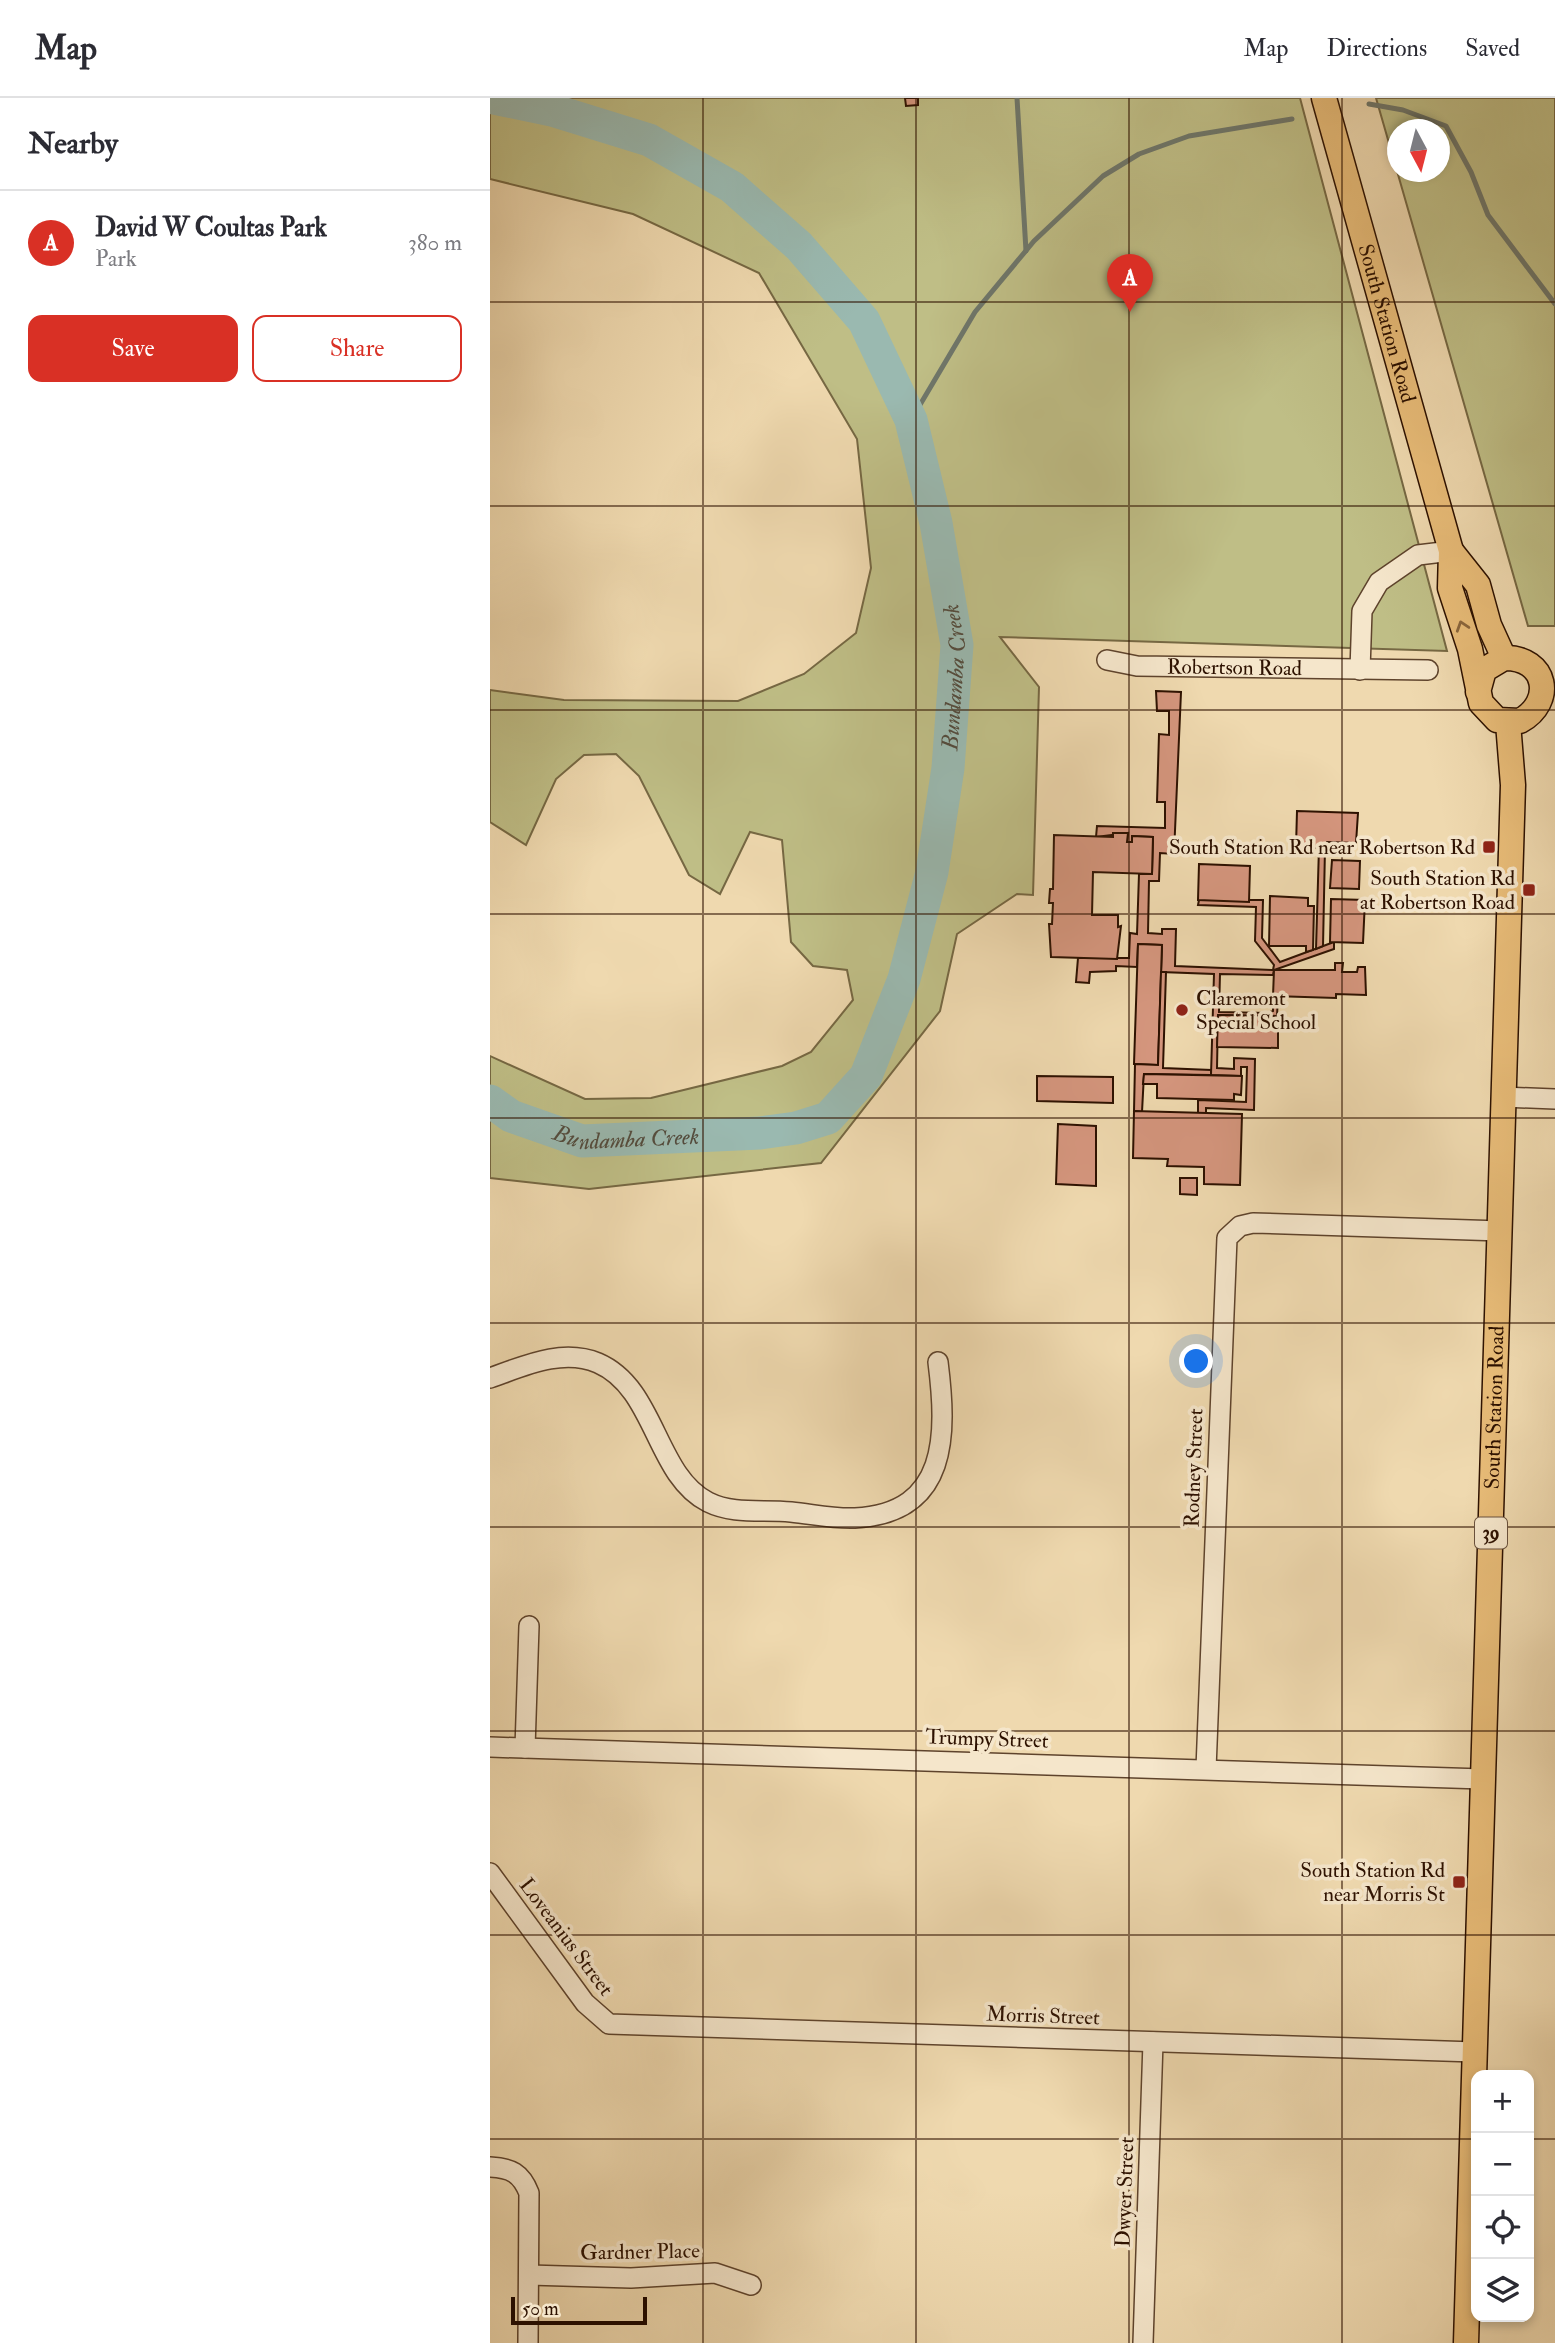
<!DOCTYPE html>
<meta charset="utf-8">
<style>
body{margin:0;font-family:"IM FELL Double Pica",serif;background:#f2f2f3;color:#2b2b33}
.controls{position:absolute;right:21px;bottom:21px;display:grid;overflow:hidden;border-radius:14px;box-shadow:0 4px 10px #0003}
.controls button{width:63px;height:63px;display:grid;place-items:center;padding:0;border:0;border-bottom:2px solid #e1e1e2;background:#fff;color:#2b2b33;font:35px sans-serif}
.compass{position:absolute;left:897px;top:21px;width:63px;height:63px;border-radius:50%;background:#fff;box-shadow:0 4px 10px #0003;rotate:173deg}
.scale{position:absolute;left:21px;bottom:18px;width:136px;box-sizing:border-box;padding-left:7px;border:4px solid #2d1100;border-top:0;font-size:19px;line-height:24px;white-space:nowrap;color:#2d1100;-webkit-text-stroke:5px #f5e6cb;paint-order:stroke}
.you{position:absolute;left:707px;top:1264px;width:24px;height:24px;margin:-18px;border:5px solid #fff;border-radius:50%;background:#1a73e8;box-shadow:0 0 0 10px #1a73e833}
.badge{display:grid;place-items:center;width:46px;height:46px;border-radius:50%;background:#d93025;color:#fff;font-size:23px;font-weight:700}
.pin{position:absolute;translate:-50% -58px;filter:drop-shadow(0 2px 4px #0008)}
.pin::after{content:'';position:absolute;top:37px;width:24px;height:21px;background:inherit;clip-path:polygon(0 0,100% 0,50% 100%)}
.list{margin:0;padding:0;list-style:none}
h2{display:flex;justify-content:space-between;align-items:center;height:91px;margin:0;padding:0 28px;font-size:30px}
h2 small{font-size:23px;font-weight:400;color:#7c7c81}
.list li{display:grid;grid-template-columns:46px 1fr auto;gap:21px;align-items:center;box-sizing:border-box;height:105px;padding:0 28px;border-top:2px solid #e1e1e2}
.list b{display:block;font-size:26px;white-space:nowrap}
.list p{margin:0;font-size:23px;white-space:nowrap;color:#7c7c81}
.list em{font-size:23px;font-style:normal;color:#7c7c81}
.actions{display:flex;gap:14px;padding:21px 28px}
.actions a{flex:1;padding:16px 0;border:2px solid #d93025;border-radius:14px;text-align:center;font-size:24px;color:#d93025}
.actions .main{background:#d93025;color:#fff}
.icon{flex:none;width:38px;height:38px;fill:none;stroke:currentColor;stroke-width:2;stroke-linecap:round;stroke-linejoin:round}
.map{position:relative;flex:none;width:1065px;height:2245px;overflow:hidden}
header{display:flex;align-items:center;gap:42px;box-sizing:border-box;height:98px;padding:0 35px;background:#fff;border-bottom:2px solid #e1e1e2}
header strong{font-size:33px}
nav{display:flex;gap:38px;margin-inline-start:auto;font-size:24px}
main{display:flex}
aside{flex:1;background:#fff}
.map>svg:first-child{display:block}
.green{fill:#bfbe86;stroke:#766843;stroke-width:2;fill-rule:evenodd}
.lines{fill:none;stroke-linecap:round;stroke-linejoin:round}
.stream{stroke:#6e766a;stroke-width:5}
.river{stroke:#9ab9b0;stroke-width:33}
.building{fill:#d5967e;stroke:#2d1100;stroke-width:2}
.minor-casing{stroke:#5e432c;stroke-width:22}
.major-casing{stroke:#2d1100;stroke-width:27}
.minor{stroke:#f5e6cb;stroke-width:19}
.major{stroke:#e8bc78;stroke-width:24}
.oneway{stroke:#8a663c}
.grid{fill:none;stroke:#2d1100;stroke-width:2;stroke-opacity:0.55}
.poi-dot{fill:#8f2418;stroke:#f5e6cb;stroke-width:2.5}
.labels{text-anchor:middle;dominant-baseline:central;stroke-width:7;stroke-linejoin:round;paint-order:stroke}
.shield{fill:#f5e6cb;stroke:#69513d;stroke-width:2}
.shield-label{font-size:19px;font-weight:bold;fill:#2d1100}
.street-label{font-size:21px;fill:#2d1100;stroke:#f5e6cb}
.poi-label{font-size:21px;fill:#2d1100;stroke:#f5e6cb;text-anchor:end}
.water-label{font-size:23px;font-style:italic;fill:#534c3e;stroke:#f5e6cb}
</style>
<header>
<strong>Map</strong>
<nav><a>Map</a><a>Directions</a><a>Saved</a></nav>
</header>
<main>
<aside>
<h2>Nearby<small></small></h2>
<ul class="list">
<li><span class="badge">A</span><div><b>David W Coultas Park</b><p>Park</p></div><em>380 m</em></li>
</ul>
<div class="actions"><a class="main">Save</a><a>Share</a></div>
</aside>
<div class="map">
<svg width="1065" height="2245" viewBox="0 0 1065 2245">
<rect width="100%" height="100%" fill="#efd9af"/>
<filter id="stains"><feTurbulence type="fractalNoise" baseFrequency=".00286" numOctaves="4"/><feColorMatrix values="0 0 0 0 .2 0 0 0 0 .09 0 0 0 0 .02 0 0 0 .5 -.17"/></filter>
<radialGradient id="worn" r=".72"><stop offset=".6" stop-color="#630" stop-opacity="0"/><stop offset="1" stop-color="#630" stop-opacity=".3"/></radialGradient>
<g class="green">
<polygon points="0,0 810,0 957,553 510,539 549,589 543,797 527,796 467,836 450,913 331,1065 99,1091 0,1080 0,958 95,1001 161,1000 292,968 321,954 363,902 357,872 323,868 301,844 292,742 260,734 230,796 199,777 149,678 126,656 94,657 66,681 36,747 0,724 0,592 74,602 248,603 314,576 366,535 381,470 367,341 269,175 143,116 0,81"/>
<path d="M886,0H1065V528H1038ZM908,32H950V74H908Z"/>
</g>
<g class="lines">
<g class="stream">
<polyline points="527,0 536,153"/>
<polyline points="879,6 913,12 956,28 981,74 998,117 1065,206"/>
<polyline points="421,322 485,214 544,143 613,78 649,56 699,38 802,21"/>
</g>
<path class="river" id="s1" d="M0,1003L21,1018L92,1043L270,1035L306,1030L338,1020L376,978L414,881L442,774L458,670L467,547L446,425L421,322L374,223L309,148L242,89L159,42L62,12L4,0"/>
</g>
<g class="building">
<polygon points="415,0 428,0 428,7 416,8"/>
<polygon points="666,593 691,594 684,756 670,755 669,783 659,783 658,835 672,836 672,831 686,831 685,868 783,872 784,867 765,843 766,809 708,807 709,802 773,802 772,840 790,864 844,844 844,851 784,872 783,877 730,876 729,914 777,915 783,913 783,898 788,898 787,918 728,917 727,970 744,971 744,960 765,961 764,1012 716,1010 716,1015 708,1015 708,1002 756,1004 757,969 751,969 751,978 721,977 724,876 671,874 672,847 648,846 647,869 626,868 626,873 600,874 599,885 586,884 588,860 639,860 640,835 647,836 649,776 662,776 663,739 642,738 642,744 637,744 638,735 606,739 607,728 675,730 675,704 667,704 669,636 679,637 679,613 667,613"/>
<polygon points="807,713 868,715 866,745 837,744 837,750 806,749"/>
<polygon points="623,735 638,735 637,744 642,744 642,738 663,739 662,776 603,774 602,817 628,817 628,829 631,828 627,861 561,859 559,826 562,826 563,805 559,805 560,791 563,791 564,737 623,739"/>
<polygon points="829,749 835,750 833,848 826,851"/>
<polygon points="842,762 870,763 869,791 840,790"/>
<polygon points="709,766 760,768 759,804 708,802"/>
<polygon points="780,798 818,800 818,808 824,808 823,852 816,854 816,848 779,848"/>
<polygon points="841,801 875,802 873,845 840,844"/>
<polygon points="648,846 672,847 668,967 644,966"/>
<polygon points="845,865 853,865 852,874 867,874 868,869 875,869 876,897 846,896 846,900 783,898 784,872 845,872"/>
<polygon points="671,874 676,874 673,970 721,972 721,977 654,976 652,1014 644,1013 645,966 668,967"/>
<polygon points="728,917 788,918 788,950 727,949"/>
<polygon points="654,976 752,978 751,997 744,996 744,1002 667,1000 667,986 653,986"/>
<polygon points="547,978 623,979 623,1005 547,1003"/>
<polygon points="644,1013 752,1016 750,1087 714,1086 714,1069 677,1068 678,1061 643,1060"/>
<polygon points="568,1026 606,1028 606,1088 566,1086"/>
<polygon points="690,1080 707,1080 707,1097 690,1096"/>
</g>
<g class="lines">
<defs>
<g id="minor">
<path id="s2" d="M617,562L647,568L938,572"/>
<polyline points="870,572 872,513 889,484 928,457 961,453"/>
<polyline points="1013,999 1065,1001"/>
<path d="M0,1280C34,1268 72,1250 108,1265C166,1290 165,1377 218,1404C244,1417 273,1411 301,1414C322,1416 343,1421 365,1420C459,1415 457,1336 448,1264"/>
<polyline points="0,1649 993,1681"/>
<polyline points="35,1650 39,1528"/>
<polyline points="716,1671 737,1140 750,1128 763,1125 1011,1133"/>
<polyline points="0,1775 95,1905 119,1926 985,1954"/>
<path d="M0,2069C21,2070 31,2075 39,2095L38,2245"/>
<polyline points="39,2177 141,2180 225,2175 261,2187"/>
<polyline points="653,2245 663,1944"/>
</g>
<g id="major">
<path id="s3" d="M834,0L961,453L960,490L980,551L991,605L1007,622L1030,623C1065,604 1057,559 1014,560L994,572L988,594"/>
<polyline points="961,453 988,487 999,527 1014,560"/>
<path id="s4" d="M976,2245L1023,687L1018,625"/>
</g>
</defs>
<use href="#minor" class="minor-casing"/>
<use href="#major" class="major-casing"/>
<use href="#minor" class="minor"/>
<use href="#major" class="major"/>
</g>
<defs><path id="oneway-chevron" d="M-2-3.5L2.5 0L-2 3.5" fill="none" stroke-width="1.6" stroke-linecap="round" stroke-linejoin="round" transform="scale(1.75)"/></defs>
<use class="oneway" href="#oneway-chevron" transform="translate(972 528) rotate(-108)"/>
<path class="grid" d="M213,0V2245M426,0V2245M639,0V2245M852,0V2245M0,204H1065M0,408H1065M0,612H1065M0,816H1065M0,1020H1065M0,1225H1065M0,1429H1065M0,1633H1065M0,1837H1065M0,2041H986M1039,2041H1065"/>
<g class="poi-dot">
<rect x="992" y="742" width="14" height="14" rx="3.5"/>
<rect x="1032" y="785" width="14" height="14" rx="3.5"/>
<circle cx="692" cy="912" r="7"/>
<rect x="962" y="1777" width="14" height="14" rx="3.5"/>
</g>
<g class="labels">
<rect class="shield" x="985" y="1419.5" width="32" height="31" rx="5"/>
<g class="shield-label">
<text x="1001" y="1435">39</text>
</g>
<g class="street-label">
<text stroke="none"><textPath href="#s3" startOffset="234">South Station Road</textPath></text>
<text stroke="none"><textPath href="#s2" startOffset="128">Robertson Road</textPath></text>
<text stroke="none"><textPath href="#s4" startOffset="936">South Station Road</textPath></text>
<text transform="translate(704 1370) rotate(-88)">Rodney Street</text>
<text transform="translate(497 1641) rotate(2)">Trumpy Street</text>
<text transform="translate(76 1839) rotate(53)">Loveanius Street</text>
<text transform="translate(553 1918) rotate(2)">Morris Street</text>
<text transform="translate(635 2094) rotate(-88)">Dwyer Street</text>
<text transform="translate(150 2154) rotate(-1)">Gardner Place</text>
</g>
<g class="poi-label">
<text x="985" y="749">South Station Rd near Robertson Rd</text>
<text x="1025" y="780">South Station Rd<tspan x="1025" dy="24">at Robertson Road</tspan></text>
<text x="706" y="900" text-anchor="start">Claremont<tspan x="706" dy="24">Special School</tspan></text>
<text x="955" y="1772">South Station Rd<tspan x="955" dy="24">near Morris St</tspan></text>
</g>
<g class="water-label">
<text stroke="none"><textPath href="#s1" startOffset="817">Bundamba Creek</textPath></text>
<text stroke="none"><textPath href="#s1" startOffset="145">Bundamba Creek</textPath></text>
</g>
</g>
<rect width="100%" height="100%" filter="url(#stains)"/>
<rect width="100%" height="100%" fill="url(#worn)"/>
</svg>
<div class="controls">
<button>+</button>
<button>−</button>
<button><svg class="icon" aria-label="locate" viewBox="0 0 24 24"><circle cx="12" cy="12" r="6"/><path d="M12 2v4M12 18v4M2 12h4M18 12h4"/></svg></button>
<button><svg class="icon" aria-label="layers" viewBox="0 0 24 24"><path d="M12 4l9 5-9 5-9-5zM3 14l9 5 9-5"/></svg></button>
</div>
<svg class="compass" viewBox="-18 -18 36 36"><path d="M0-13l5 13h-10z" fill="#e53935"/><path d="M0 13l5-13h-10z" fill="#7c7c81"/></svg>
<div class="scale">50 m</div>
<div class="you"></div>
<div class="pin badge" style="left:640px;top:214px">A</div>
</div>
</main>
